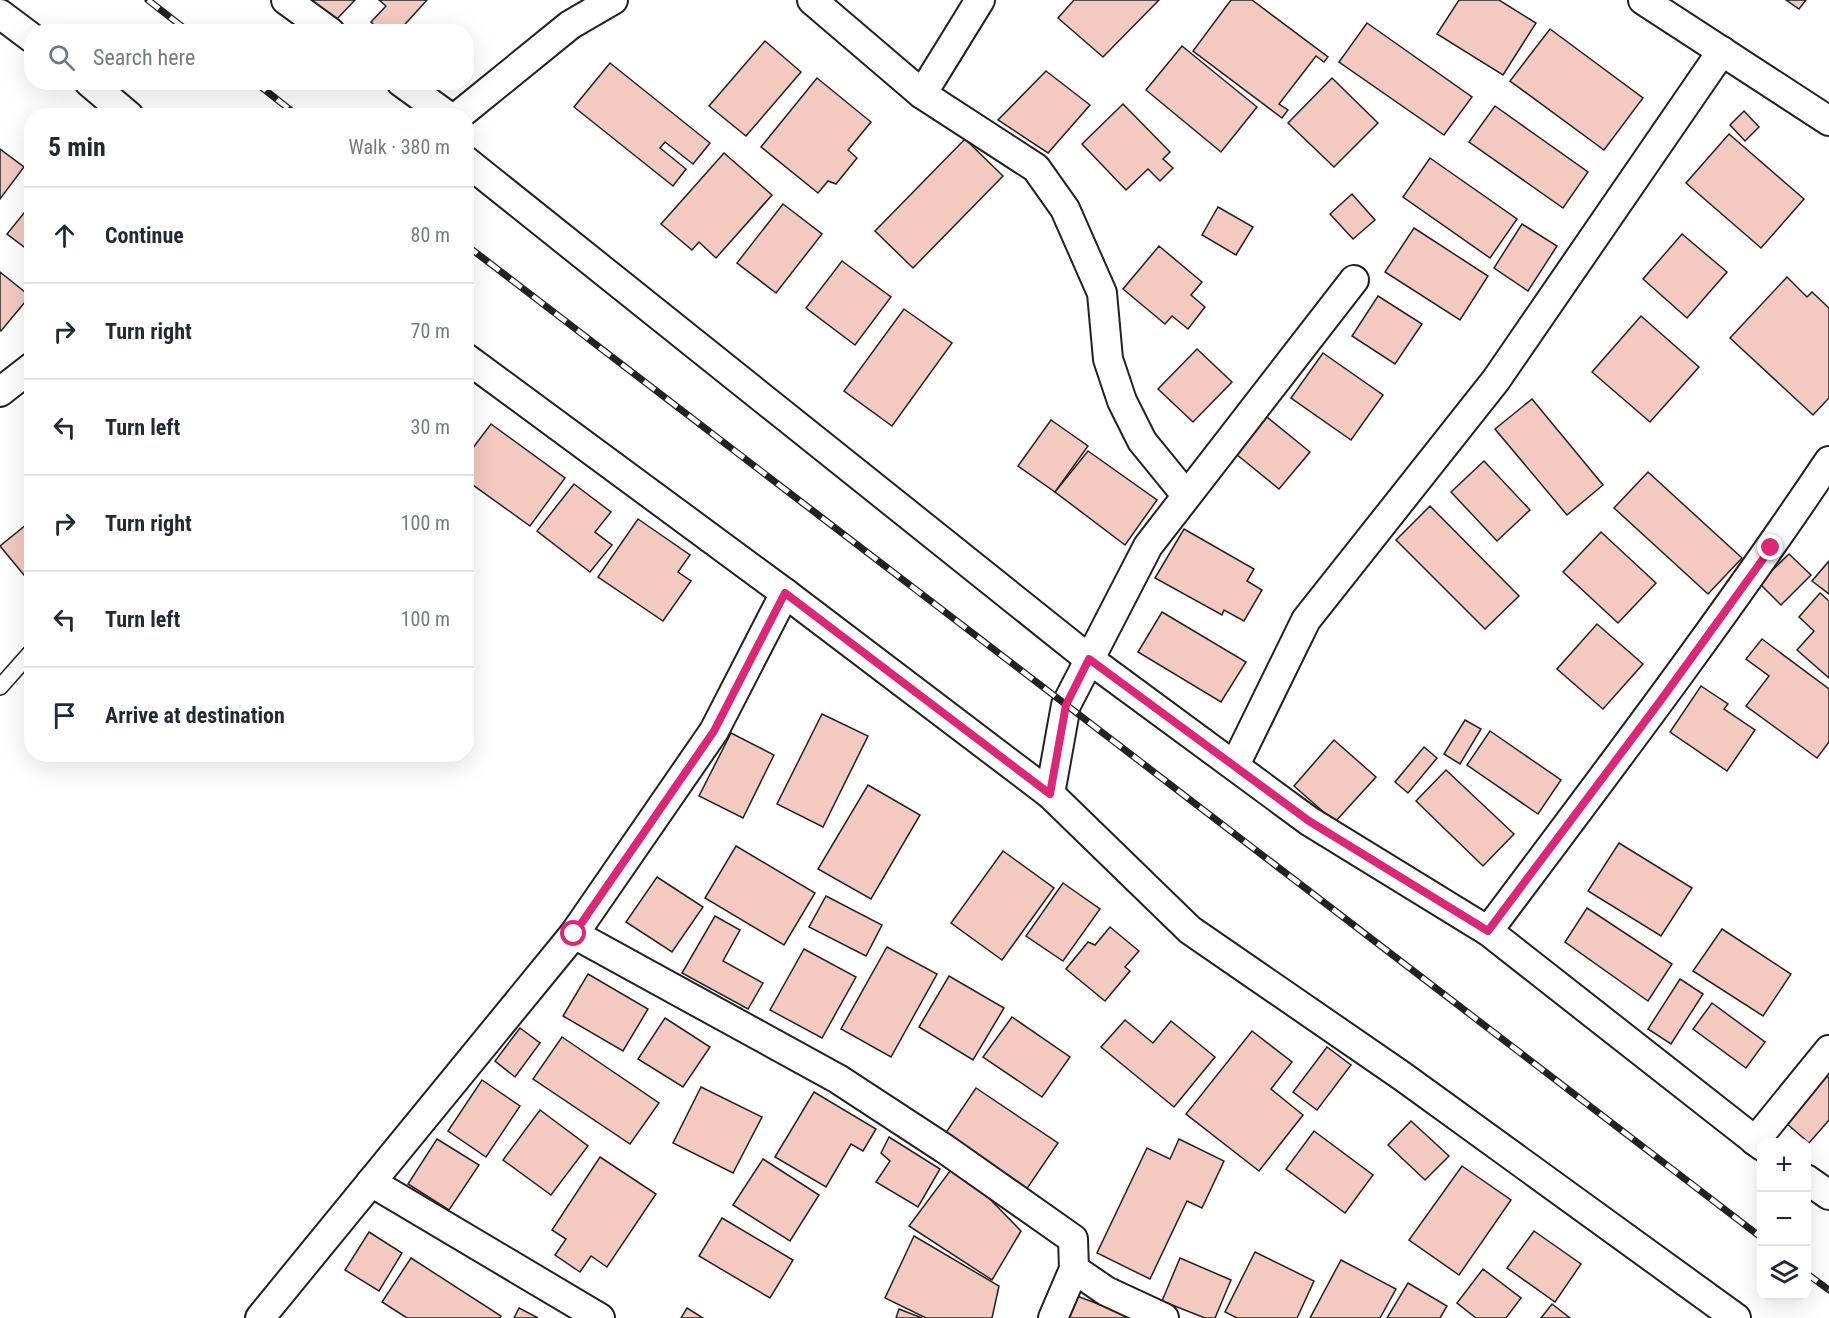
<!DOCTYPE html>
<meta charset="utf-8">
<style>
body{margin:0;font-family:"Roboto Condensed",sans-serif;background:#f2f2f3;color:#1f2937}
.controls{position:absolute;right:18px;bottom:18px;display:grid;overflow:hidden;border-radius:12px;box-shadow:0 6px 24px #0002}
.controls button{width:54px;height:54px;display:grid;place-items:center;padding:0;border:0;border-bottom:2px solid #e0e1e3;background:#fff;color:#1f2937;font:30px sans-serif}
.stop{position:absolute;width:18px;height:18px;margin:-14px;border:4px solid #db2777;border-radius:50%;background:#fff}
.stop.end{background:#db2777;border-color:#fff;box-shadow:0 2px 6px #0008}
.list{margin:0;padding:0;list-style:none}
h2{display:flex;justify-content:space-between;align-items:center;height:78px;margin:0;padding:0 24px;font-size:26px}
h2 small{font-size:20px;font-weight:400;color:#747a83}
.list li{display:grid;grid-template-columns:39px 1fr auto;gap:18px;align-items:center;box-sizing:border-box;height:96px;padding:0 24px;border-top:2px solid #e0e1e3}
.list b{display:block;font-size:22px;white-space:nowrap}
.list em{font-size:20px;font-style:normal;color:#747a83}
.icon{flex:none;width:33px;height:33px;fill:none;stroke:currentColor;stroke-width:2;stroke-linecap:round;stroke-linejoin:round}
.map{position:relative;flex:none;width:1829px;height:1318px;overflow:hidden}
.search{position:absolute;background:#fff;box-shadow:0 6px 24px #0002;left:24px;top:24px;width:450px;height:66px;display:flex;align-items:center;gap:15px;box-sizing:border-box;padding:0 21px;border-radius:24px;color:#747a83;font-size:22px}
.panel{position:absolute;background:#fff;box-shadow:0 6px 24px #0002;left:24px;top:108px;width:450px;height:654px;border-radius:24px}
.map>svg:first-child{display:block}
.building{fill:#f3c9c0;stroke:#222;stroke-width:1.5}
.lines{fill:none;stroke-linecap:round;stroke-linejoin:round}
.service-casing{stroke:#222;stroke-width:18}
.minor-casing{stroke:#222;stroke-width:32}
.service{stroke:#fff;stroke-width:15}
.minor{stroke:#fff;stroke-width:28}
.rail-casing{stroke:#222;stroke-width:7}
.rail{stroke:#fff;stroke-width:4.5;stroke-dasharray:14;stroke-linecap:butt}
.route{stroke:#db2777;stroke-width:8}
</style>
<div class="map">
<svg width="1829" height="1318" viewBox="0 0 1829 1318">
<rect width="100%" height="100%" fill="#fff"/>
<g class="building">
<polygon points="314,0 355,0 335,21 313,1"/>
<polygon points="379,0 427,0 398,32 381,32 371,22 386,6"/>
<polygon points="1074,0 1159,0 1103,57 1058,18"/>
<polygon points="1231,0 1252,0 1328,57 1324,62 1316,56 1279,104 1288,110 1282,118 1193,51"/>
<polygon points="1459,0 1499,0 1536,23 1503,75 1437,34"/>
<polygon points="1786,0 1806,0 1799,9"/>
<polygon points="1367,23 1472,97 1444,135 1339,62"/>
<polygon points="1550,29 1643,98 1604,150 1510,81"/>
<polygon points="765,41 801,72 746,136 709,106"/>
<polygon points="1182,46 1257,107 1221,152 1146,90"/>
<polygon points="610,63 710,143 693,164 665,142 660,148 686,169 673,186 574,107"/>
<polygon points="1046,71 1090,105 1048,153 998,120"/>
<polygon points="817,78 871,122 848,150 857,158 836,184 828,181 818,193 761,147"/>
<polygon points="1332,78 1378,123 1334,167 1288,123"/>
<polygon points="1123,104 1170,152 1163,159 1173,168 1160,181 1148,169 1126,190 1082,144"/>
<polygon points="1495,106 1588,172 1563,208 1469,142"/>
<polygon points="1744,111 1759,127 1745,141 1730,125"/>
<polygon points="1729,134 1804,199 1761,248 1686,183"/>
<polygon points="965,139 1003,176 913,268 875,231"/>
<polygon points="0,149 24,167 0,199"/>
<polygon points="724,153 772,195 716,258 699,242 692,250 661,224"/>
<polygon points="1430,158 1517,219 1490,258 1403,197"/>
<polygon points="1352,194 1375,220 1353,239 1330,214"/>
<polygon points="32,203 32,253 7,234"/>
<polygon points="783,204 822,234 776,293 737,263"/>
<polygon points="1218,207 1253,227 1236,255 1202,235"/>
<polygon points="1522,224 1557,246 1528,291 1494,268"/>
<polygon points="1414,228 1488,276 1460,320 1385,272"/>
<polygon points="1682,234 1727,272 1687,318 1643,279"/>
<polygon points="1159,246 1202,282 1191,295 1205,307 1188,329 1172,316 1165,324 1123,289"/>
<polygon points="842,261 891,297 855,345 806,308"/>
<polygon points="0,272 30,296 1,331 0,330"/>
<polygon points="1787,277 1807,297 1812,292 1829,308 1829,398 1813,415 1730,338"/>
<polygon points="1378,296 1422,324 1395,364 1352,336"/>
<polygon points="904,309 952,343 892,426 844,391"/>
<polygon points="1641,316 1699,367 1650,422 1592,372"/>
<polygon points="1197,349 1232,382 1193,422 1158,389"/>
<polygon points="1323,353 1383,395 1351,440 1291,398"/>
<polygon points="1532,399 1603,485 1567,515 1495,429"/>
<polygon points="1267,417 1310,452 1279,489 1236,454"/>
<polygon points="1051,420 1088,446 1055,492 1018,466"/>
<polygon points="491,424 565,478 530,526 466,480 466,457"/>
<polygon points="1088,451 1157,500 1125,545 1055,492"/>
<polygon points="1484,461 1530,510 1497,541 1451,492"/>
<polygon points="1648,472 1742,558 1708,594 1614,508"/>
<polygon points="574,484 611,512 595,532 612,545 590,572 537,531"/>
<polygon points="1430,506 1519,596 1485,629 1396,540"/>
<polygon points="638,519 690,555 678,572 691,581 663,621 598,577"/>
<polygon points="32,520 32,579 29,581 0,546"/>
<polygon points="1184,529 1254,569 1247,581 1262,590 1244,621 1224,610 1222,615 1155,578"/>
<polygon points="1601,532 1656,583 1618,623 1563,572"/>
<polygon points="1789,554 1811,575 1781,605 1759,583"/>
<polygon points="1829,561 1829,594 1812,581"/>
<polygon points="1820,593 1829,601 1829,678 1797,650 1814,631 1799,617"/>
<polygon points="1162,612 1246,662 1221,702 1138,652"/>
<polygon points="1597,624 1643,664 1603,709 1557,669"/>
<polygon points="1762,639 1829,689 1829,742 1817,758 1746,706 1769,676 1746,659"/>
<polygon points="1701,686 1728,704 1724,709 1755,730 1727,771 1670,732"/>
<polygon points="822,714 868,736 823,827 777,804"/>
<polygon points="1465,720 1481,729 1460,764 1444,754"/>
<polygon points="1490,731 1561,780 1538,814 1467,765"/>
<polygon points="731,733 774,755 743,818 699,796"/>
<polygon points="1334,740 1376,777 1335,822 1294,786"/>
<polygon points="1424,747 1437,758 1408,793 1395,782"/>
<polygon points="1446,770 1514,834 1483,866 1416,801"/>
<polygon points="868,785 920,815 871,899 818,869"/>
<polygon points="1619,843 1692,888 1661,936 1588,891"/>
<polygon points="736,846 815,893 784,945 705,898"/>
<polygon points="1003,851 1054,888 1002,960 951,923"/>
<polygon points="657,877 703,907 672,952 626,922"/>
<polygon points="1063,883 1100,909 1063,961 1026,936"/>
<polygon points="826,896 882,925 866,956 809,927"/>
<polygon points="1587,908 1672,964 1648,1001 1565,942"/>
<polygon points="715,916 740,930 723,961 763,983 748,1009 682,973"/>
<polygon points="1110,927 1139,951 1125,967 1130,971 1105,1001 1066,969 1088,942 1095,945"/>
<polygon points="1722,929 1791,974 1763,1016 1693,971"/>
<polygon points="887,947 937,974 891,1057 841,1029"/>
<polygon points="804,949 856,977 822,1038 770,1010"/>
<polygon points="588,974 648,1009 623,1051 563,1016"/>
<polygon points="949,976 1004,1008 973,1060 919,1027"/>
<polygon points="1680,979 1703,994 1671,1044 1648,1029"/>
<polygon points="1712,1003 1765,1042 1746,1068 1693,1029"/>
<polygon points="1012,1017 1070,1057 1042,1097 983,1057"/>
<polygon points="665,1018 710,1047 683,1087 638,1059"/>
<polygon points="1125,1020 1153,1043 1171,1021 1215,1057 1174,1107 1101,1047"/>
<polygon points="520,1028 540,1043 515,1077 495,1061"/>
<polygon points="1252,1031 1292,1062 1271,1089 1303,1115 1259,1171 1186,1114"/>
<polygon points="562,1037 659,1103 630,1144 533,1079"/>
<polygon points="1327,1047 1351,1065 1317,1110 1293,1092"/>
<polygon points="1827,1076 1829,1078 1829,1120 1809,1143 1786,1123"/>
<polygon points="482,1080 520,1106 486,1157 448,1131"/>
<polygon points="701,1087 762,1117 733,1173 673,1143"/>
<polygon points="976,1088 1058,1143 1026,1190 945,1134"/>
<polygon points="814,1092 876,1129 863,1151 851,1144 826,1187 775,1157"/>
<polygon points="540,1110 588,1146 551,1195 503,1160"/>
<polygon points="1411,1121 1449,1156 1425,1180 1388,1145"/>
<polygon points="1314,1131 1373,1175 1345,1213 1286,1169"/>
<polygon points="889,1137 940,1169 918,1207 876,1182 890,1161 881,1153"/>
<polygon points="437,1139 479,1165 449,1210 408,1184"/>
<polygon points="1179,1139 1224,1161 1202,1208 1187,1201 1150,1279 1097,1253 1147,1148 1170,1159"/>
<polygon points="600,1157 656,1194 607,1267 591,1256 580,1272 555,1255 566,1239 552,1230"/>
<polygon points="763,1159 819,1195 790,1241 733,1205"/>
<polygon points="1462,1166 1511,1200 1459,1275 1409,1240"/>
<polygon points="953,1167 986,1195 1021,1231 992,1280 909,1226"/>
<polygon points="722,1218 793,1260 770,1298 699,1256"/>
<polygon points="1534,1231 1581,1264 1555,1302 1507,1268"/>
<polygon points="369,1232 402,1253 379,1291 345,1270"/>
<polygon points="914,1236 999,1286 992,1318 926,1318 885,1298"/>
<polygon points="1255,1252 1314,1281 1297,1318 1237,1318 1225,1312"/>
<polygon points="411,1258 501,1316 500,1318 407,1318 382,1302"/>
<polygon points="1180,1258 1231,1280 1215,1318 1205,1318 1162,1301"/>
<polygon points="1341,1260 1396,1289 1380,1318 1310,1318"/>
<polygon points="1483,1269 1521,1298 1506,1318 1476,1318 1457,1303"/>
<polygon points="1408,1283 1447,1306 1440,1318 1387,1318"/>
<polygon points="1077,1296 1135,1318 1069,1318"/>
<polygon points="1552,1304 1570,1318 1541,1318"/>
<polygon points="519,1308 538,1318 514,1318"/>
<polygon points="687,1308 703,1318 681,1318"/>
<polygon points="899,1309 922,1318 896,1318"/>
</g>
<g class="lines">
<defs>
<polyline id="service" points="0,687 32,651"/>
<g id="minor">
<polyline points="286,0 330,32"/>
<polyline points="812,0 922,94 1036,168 1065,209 1102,293 1108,359 1122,401 1142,441 1186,495"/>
<polyline points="1643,0 1829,121"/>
<polyline points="0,14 32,38"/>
<polyline points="89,82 129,116"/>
<polyline points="401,82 448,116"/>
<polyline points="922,94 980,0"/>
<polyline points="458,116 570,25 613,0"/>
<polyline points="466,161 1089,659 1309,821 1488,931 1762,1146"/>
<polyline points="466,358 785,593 1050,794 1190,930 1402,1076 1736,1318"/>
<polyline points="0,392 32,367"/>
<polyline points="1235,765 1306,620 1496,380 1722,51"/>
<polyline points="1050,794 1066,705 1148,546 1354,280"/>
<path d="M1488,931C1604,776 1721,622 1829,461"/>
<polyline points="574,934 838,1079 945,1149 1073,1239 1074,1269 1106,1291 1164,1318"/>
<polyline points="1755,1141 1829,1050"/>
<polyline points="1806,1179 1829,1195"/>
<polyline points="371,1182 600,1318"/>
<polyline points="260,1318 574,934 714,731 785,593"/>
<polyline points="1053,1318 1074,1269"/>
</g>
</defs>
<use href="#service" class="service-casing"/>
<use href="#minor" class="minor-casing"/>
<use href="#service" class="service"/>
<use href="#minor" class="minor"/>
<defs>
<g id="rail">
<polyline points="148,0 189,32"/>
<polyline points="255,82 298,116"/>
<polyline points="466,245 1762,1238"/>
<polyline points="1806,1273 1829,1290"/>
</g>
</defs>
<use href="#rail" class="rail-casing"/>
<use href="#rail" class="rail"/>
</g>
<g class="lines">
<polyline class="route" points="574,934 714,731 785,593 1050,794 1066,705 1089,659 1309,821 1488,931 1661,700 1771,548"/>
</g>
</svg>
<div class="controls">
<button>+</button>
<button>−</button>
<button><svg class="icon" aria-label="layers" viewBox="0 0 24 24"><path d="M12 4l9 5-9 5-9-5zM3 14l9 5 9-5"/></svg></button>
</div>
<div class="stop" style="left:574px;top:934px"></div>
<div class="stop end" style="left:1771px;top:548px"></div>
<div class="search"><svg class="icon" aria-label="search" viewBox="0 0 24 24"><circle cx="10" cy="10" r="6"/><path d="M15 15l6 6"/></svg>Search here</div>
<section class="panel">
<h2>5 min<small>Walk · 380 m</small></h2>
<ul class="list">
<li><svg class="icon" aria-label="ahead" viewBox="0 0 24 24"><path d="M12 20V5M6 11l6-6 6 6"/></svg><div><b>Continue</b></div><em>80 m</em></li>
<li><svg class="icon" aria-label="right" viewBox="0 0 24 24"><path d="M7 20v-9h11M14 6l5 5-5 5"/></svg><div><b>Turn right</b></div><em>70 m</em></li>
<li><svg class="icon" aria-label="left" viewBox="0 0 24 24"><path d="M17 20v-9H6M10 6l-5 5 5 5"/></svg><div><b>Turn left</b></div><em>30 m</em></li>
<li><svg class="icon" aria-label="right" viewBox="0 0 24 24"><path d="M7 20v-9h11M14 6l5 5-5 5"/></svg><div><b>Turn right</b></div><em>100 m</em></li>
<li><svg class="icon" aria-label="left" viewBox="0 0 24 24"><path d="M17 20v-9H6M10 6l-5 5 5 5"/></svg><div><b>Turn left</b></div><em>100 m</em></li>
<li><svg class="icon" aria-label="arrive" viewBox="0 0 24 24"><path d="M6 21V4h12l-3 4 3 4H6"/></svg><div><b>Arrive at destination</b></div></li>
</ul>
</section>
</div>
